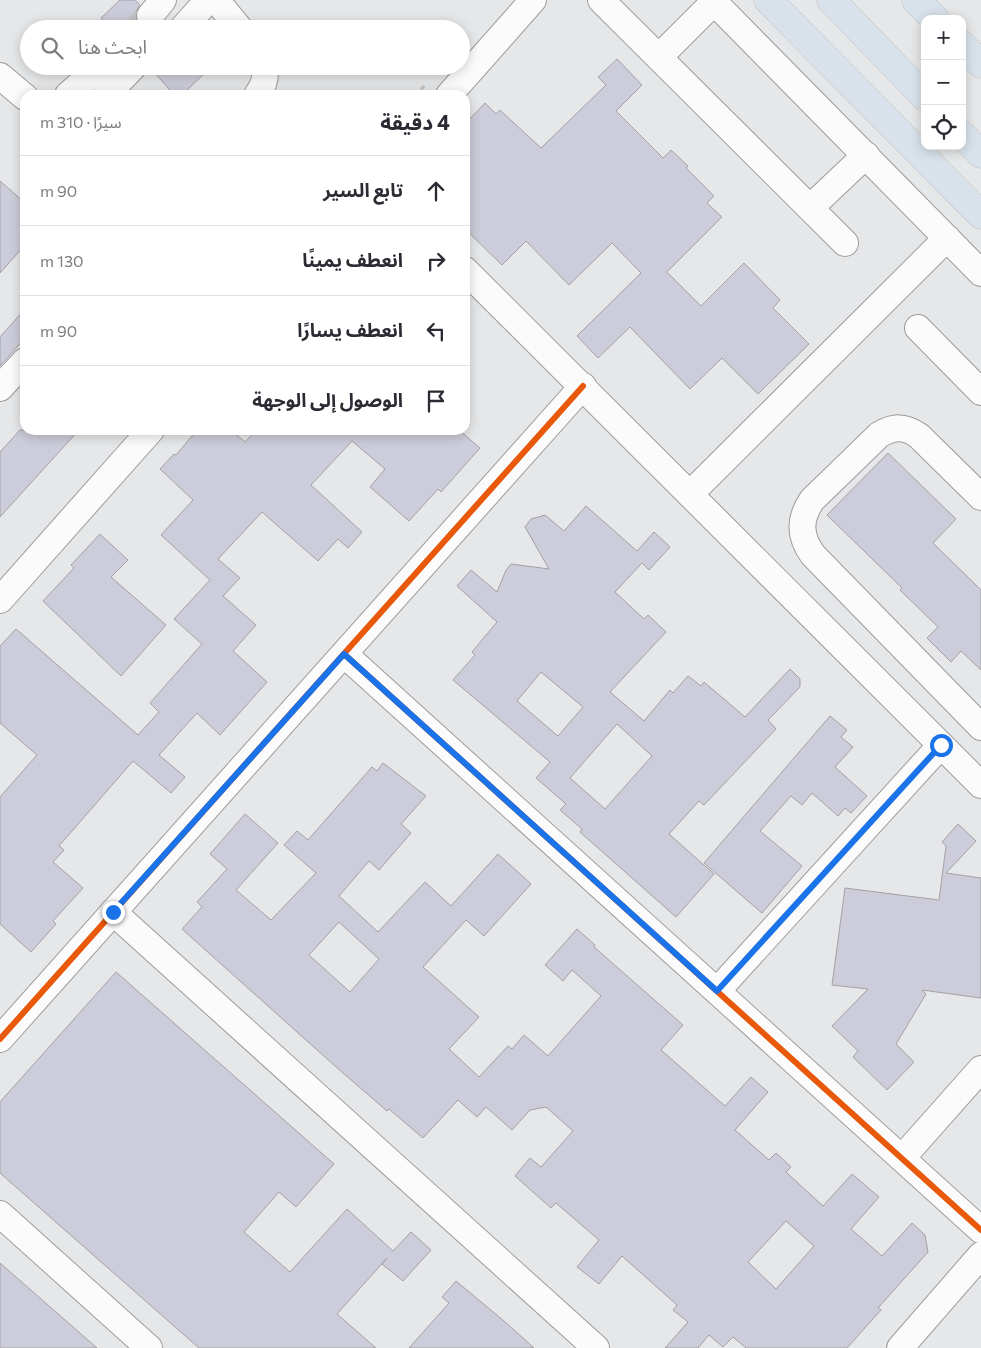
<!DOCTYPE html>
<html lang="ar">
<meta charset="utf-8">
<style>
body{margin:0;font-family:Commissioner,"Noto Sans Arabic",sans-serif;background:#f2f2f3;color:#2b2b33;direction:rtl}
.controls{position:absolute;right:15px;top:15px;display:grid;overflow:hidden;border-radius:10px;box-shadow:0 2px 12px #0003}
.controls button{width:45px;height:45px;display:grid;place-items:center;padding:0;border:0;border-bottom:1px solid #e1e1e2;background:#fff;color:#2b2b33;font:25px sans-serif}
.stop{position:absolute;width:15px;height:15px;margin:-11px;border:4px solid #1a73e8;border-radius:50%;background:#fff}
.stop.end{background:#1a73e8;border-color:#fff;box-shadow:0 1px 5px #0008}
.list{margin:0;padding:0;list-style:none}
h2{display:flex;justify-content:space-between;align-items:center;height:65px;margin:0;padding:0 20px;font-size:21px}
h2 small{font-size:16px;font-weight:400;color:#7c7c81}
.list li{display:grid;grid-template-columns:32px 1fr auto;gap:15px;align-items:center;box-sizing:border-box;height:70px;padding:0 20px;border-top:1px solid #e1e1e2}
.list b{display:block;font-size:19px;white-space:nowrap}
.list em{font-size:16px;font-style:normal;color:#7c7c81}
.icon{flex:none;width:28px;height:28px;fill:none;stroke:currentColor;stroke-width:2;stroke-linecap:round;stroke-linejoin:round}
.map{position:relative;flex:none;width:981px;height:1348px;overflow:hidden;direction:ltr}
.search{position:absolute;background:#fff;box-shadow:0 2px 12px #0003;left:20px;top:20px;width:450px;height:55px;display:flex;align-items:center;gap:12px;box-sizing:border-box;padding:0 18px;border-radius:28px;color:#7c7c81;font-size:19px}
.panel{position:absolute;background:#fff;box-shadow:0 2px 12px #0003;left:20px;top:90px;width:450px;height:345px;border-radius:15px;direction:rtl}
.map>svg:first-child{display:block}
.building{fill:#ccccda;stroke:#a2a2a3;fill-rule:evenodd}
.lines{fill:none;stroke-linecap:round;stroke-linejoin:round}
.minor-tunnel{stroke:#c3c4c5;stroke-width:26;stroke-dasharray:26 13;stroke-linecap:butt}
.minor-casing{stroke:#9c9c9d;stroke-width:28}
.highway-casing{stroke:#c3c3c4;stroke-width:29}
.path{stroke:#c5c5c6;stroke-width:3;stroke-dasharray:5 2.5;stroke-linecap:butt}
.minor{stroke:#fbfbfc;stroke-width:26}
.highway{stroke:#d9e2ea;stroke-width:28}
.cycleway-casing{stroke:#fff;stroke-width:9}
.cycleway{stroke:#e8590c;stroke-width:6}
.route{stroke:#1a73e8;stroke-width:6}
</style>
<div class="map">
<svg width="981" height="1348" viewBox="0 0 981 1348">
<rect width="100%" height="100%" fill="#e6e7e8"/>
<g class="building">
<polygon points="120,0 135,0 140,5 135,13 136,21 143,29 111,29 101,18"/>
<polygon points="617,59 642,85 616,111 663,158 671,150 688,166 686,168 714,196 707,203 722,217 667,272 701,306 744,263 780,300 773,308 809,344 758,394 722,358 690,389 630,327 598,358 577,336 641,273 612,243 569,285 526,241 502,265 465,229 465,124 485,103 496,114 500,110 541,148 606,85 598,77"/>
<polygon points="149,66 212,66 182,95 174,95"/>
<polygon points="0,181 25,203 25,245 0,273"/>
<polygon points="25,309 25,338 0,366 0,337"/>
<polygon points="20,430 79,430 0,517 0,452"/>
<polygon points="197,430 231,430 245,442 256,430 459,430 480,448 441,492 438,489 409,521 370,487 385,469 352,441 311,485 362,532 348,548 338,539 318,561 262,512 218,559 240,578 223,596 256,625 233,651 267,682 220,735 197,713 159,755 185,777 171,793 133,761 59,846 64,850 53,862 83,888 53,921 56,924 31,952 0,924 0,797 37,755 0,723 0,646 16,629 138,735 159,712 150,703 202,644 174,619 210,580 161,535 193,500 160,469 174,454 176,455"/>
<polygon points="888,453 956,519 933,543 981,590 981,670 961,651 951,662 927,638 938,627 900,590 902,588 827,515"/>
<path d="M586,506L637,551L654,532L670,547L649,570L642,563L615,592L644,619L648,615L666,632L610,692L644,721L670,690L673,693L688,676L701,686L704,682L745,717L790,669L800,679V687L768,720L776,729L704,805L699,801L669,834L714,874L676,917L580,832L582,829L560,810L566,804L536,778L550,762L453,680L475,655L472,652L497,622L457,586L471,570L497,592L506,570L511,564L549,569L525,527L531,519L545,515L564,531ZM541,672L583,707L558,736L517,701ZM617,724L652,756L605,809L570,778Z"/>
<polygon points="100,534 128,560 111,577 166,625 121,676 43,601 74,568 71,565"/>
<polygon points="830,716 847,730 841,737 853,747 835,767 867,796 851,813 845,808 838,816 812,793 802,805 791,796 760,831 802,866 762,913 704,863"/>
<path d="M383,763L426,796L401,824L411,833L379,870L369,861L339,896L378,932L425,882L451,906L498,854L531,884L484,936L466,920L423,967L479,1017L449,1049L479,1077L508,1046L512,1049L524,1035L548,1056L601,996L572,970L563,981L545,965L577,929L595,945L594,947L683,1025L661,1050L725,1106L751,1077L768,1092L735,1130L769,1160L776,1153L791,1167L786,1172L823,1206L852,1174L879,1197L851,1229L882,1256L912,1223L925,1235L928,1252L878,1308L881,1310L847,1348H746L733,1337L723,1347L709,1335L698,1348H665L688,1322L673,1310L677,1305L622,1256L599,1284L577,1267L599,1240L556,1203L551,1208L515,1176L530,1158L541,1167L573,1131L546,1107L530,1110L512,1130L486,1107L477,1117L458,1100L423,1138L389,1109L387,1111L335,1066L182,929L202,907L197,902L227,869L210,854L245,814L278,843L236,890L271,920L316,873L284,845L297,831L308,840L372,767L377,771ZM339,922L379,959L350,992L309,955ZM786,1221L814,1246L776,1289L748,1262Z"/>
<polygon points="958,824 976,841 946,873 981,878 981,998 922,990 926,994 896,1044 914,1062 887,1090 853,1057 858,1051 832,1026 868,989 832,985 845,888 939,900 946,846 942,842"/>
<polygon points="116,972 334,1164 296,1207 279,1192 244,1232 290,1272 347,1209 393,1251 411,1232 431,1250 403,1281 382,1264 387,1258 337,1314 376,1348 199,1348 0,1173 0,1102"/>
<polygon points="0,1263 97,1348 0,1348"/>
<polygon points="456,1281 504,1321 534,1348 409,1348 449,1303 442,1297"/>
</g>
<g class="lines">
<polyline class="minor-tunnel" points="137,29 150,16"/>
<defs>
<g id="minor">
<polyline points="216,0 240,29"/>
<polyline points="601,0 845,243"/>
<polyline points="712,0 981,273"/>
<polyline points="150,16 163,0"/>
<polyline points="182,29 208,0"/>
<polyline points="659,57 714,2"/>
<polyline points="0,76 25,97"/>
<polyline points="68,95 101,66"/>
<polyline points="106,95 134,66"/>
<path d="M257,95C264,86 266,78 265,66"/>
<polyline points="449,95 533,0"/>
<polyline points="810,208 866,155"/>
<polyline points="465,270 981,785"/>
<polyline points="918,328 981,392"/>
<polyline points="0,388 25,361"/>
<polyline points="690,494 947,238"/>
<path d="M981,497L919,436C905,426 894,426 879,435L812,500C799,519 799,536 813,555L981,727"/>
<polyline points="0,600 151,430"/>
<polyline points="344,654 981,1230"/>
<polyline points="113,912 596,1348"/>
<polyline points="717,991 941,745"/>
<polyline points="0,1039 583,386"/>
<polyline points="902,1158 981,1069"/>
<polyline points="0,1214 149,1348"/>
<polyline points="900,1348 981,1255"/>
</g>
<g id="highway">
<polyline points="768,0 981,215"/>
<polyline points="831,0 925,97"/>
<polyline points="916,0 935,19"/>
<polyline points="962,45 981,64"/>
<polyline points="962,135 981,154"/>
</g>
</defs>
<use href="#minor" class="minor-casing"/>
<use href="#highway" class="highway-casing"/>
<polyline class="path" points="416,95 425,85"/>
<use href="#minor" class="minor"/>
<use href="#highway" class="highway"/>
<defs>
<g id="cycleway">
<polyline points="344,654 981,1230"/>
<polyline points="0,1039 583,386"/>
</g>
</defs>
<use href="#cycleway" class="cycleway-casing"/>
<use href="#cycleway" class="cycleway"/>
</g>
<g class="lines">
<polyline class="route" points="113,912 344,654 717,991 941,745"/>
</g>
</svg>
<div class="controls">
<button>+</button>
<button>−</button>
<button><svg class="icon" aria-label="locate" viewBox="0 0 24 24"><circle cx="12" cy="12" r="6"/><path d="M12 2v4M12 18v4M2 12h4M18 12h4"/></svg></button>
</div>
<div class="stop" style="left:941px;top:745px"></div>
<div class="stop end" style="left:113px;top:912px"></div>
<div class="search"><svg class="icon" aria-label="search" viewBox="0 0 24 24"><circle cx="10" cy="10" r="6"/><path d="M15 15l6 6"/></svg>ابحث هنا</div>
<section class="panel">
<h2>4 دقيقة<small>سيرًا · 310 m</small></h2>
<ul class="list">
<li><svg class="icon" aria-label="ahead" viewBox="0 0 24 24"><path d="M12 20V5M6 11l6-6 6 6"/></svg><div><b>تابع السير</b></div><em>90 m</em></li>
<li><svg class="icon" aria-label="right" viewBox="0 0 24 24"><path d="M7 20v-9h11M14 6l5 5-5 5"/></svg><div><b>انعطف يمينًا</b></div><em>130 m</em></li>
<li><svg class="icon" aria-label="left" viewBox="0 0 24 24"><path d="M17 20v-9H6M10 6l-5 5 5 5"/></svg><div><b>انعطف يسارًا</b></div><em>90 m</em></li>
<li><svg class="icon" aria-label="arrive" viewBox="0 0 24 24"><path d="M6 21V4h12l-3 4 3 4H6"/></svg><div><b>الوصول إلى الوجهة</b></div></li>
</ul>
</section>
</div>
